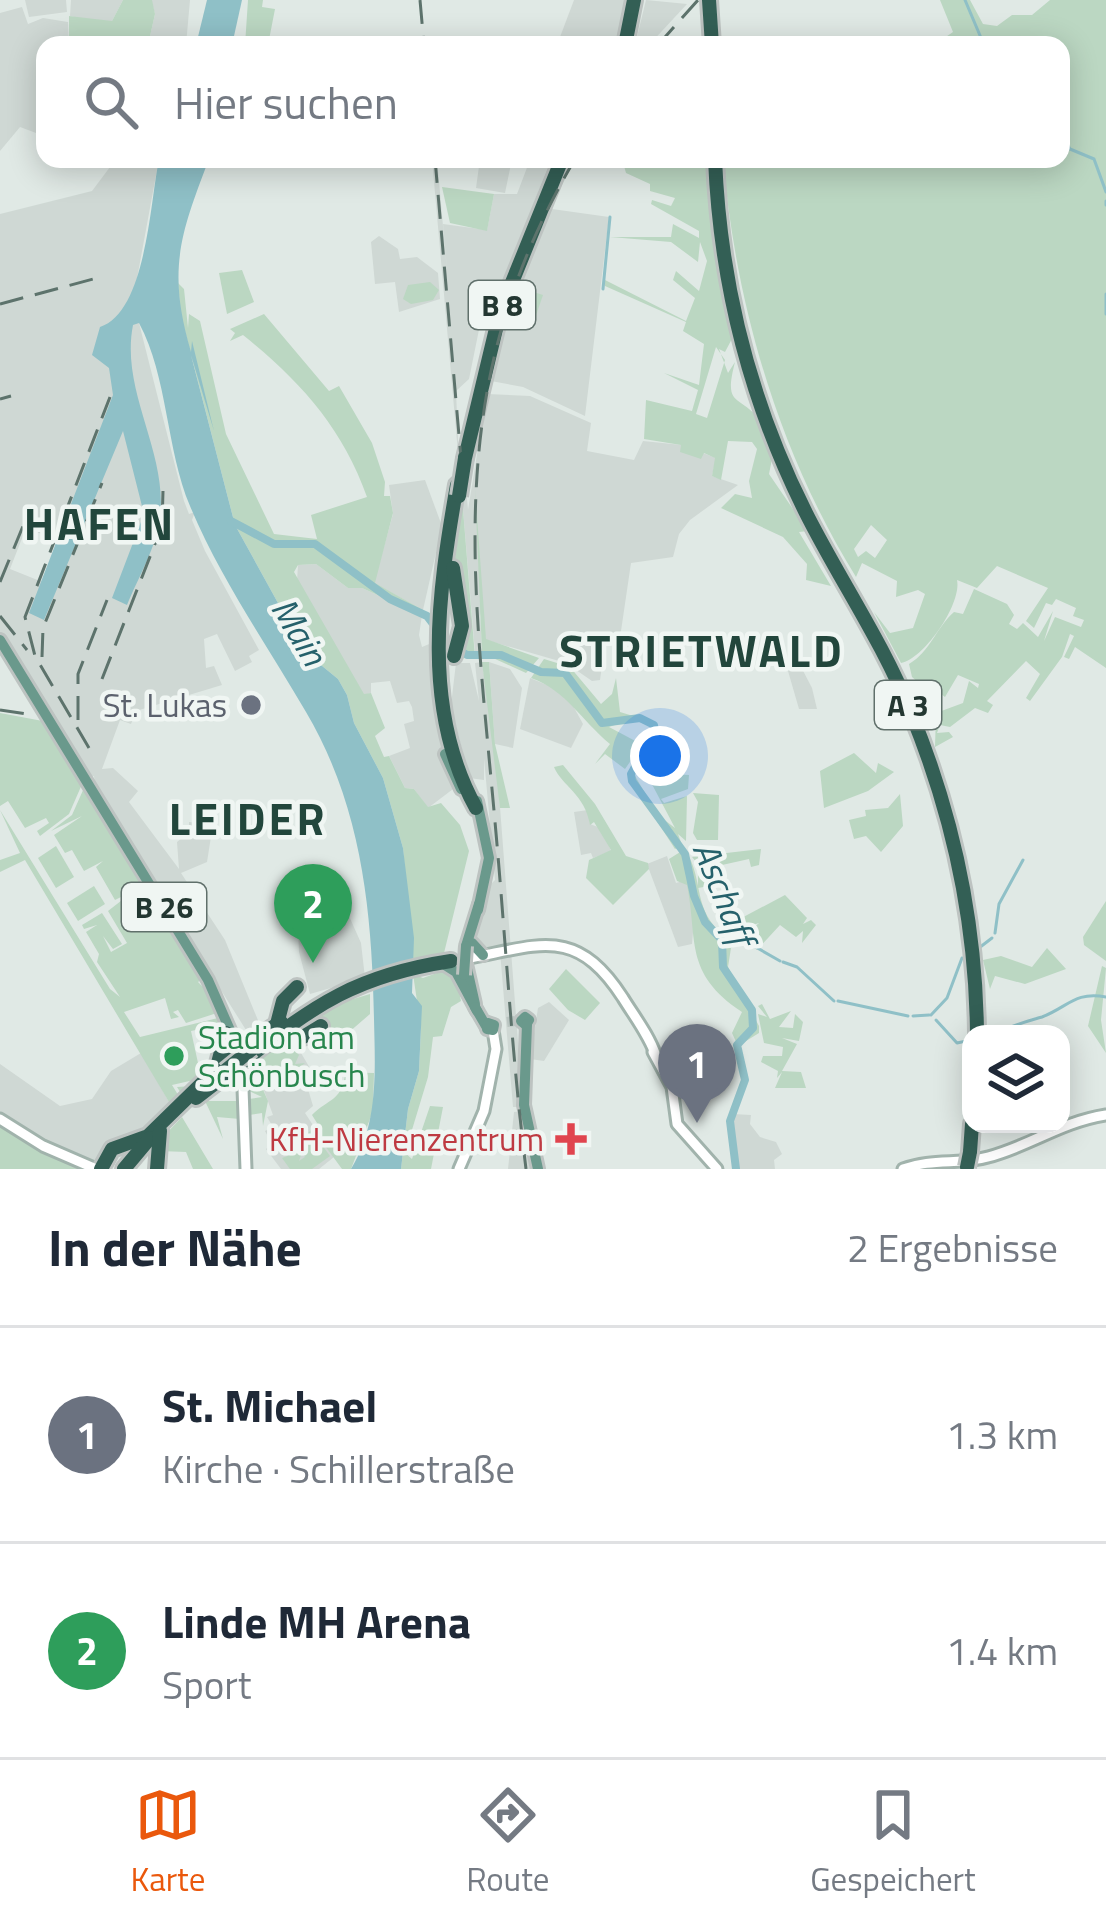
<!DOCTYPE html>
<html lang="de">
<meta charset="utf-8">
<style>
body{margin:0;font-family:"Titillium Web",sans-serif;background:#f6f6f7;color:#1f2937}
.controls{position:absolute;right:36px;bottom:36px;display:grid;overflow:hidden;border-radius:24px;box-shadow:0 6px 30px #0003}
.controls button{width:108px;height:108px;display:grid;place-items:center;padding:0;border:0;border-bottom:3px solid #e0e1e3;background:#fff;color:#1f2937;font:60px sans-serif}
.you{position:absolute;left:660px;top:756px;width:42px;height:42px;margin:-30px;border:9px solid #fff;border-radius:50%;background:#1a73e8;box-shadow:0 0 0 18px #1a73e833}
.badge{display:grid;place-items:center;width:78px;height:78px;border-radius:50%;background:#ea580c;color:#fff;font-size:39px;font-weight:700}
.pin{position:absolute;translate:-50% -99px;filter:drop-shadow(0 3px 6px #0008)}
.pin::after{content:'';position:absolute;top:63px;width:42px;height:36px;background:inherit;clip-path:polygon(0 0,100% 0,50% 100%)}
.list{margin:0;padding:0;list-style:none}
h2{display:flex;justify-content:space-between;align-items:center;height:156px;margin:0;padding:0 48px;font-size:51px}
h2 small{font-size:39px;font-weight:400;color:#747a83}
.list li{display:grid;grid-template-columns:78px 1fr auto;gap:36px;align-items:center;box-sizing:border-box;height:216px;padding:0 48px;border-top:3px solid #e0e1e3}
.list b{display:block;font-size:45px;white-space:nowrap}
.list p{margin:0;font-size:39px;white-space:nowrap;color:#747a83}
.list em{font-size:39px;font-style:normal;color:#747a83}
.icon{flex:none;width:66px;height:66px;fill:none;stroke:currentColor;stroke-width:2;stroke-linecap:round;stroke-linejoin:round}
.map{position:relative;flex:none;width:1106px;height:1169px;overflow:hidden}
.search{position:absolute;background:#fff;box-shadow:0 6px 30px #0003;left:36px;right:36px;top:36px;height:132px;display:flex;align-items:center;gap:30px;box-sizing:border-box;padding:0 42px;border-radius:24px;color:#747a83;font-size:45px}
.sheet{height:588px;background:#fff}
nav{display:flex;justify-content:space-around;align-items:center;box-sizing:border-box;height:168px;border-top:3px solid #e0e1e3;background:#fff;font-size:33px;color:#747a83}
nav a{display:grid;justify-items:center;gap:6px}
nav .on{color:#ea580c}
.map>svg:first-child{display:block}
.built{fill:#cfd8d4;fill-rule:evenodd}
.green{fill:#bbd7c2;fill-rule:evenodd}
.water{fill:#8fc0c7}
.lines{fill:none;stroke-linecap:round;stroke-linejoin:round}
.stream{stroke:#8fc0c7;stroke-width:3}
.river{stroke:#8fc0c7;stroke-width:8}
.primary-tunnel{stroke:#bac5c1;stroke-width:10;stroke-dasharray:10 5;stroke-linecap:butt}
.secondary-casing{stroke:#a1b3ac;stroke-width:15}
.primary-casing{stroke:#bdc3c1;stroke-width:16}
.highway-casing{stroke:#bdc3c1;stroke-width:20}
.secondary{stroke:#fff;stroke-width:9}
.primary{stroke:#6a998c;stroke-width:10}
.highway{stroke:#335f55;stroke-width:14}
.rail{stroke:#5d736c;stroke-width:3;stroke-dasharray:24 12;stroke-linecap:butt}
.primary-bridge-casing{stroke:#bdc3c1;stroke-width:16;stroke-linecap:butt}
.highway-bridge-casing{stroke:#bdc3c1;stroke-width:20;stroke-linecap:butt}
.primary-bridge{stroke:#6a998c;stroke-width:10}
.highway-bridge{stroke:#335f55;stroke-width:14}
.worship-dot{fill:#6b7280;stroke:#f0f6f3;stroke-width:4.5}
.leisure-dot{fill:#2e9e5b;stroke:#f0f6f3;stroke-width:4.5}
.health-dot{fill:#e0444e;stroke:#f0f6f3;stroke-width:4.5}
.labels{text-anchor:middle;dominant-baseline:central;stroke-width:9;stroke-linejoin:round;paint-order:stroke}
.shield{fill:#f0f6f3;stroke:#60706b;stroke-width:3}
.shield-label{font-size:30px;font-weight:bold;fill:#233731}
.worship-label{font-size:33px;fill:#5b616d;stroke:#f0f6f3;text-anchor:end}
.leisure-label{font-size:33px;fill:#27864d;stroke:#f0f6f3;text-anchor:start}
.health-label{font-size:33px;fill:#be3a42;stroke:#f0f6f3;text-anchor:end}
.water-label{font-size:36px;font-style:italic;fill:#25616b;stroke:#f0f6f3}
.district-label{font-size:45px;font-weight:bold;letter-spacing:3px;fill:#22463c;stroke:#f0f6f3}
</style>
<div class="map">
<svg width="1106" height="1169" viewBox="0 0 1106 1169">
<rect width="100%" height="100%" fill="#e0e9e5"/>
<g class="built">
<polygon points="25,0 66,0 67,12 29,17"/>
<polygon points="71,0 123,0 112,21 94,22 70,16"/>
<polygon points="151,0 190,0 186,45 148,45 155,14"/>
<polygon points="574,0 629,0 623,45 557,45"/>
<polygon points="646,0 687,4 649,45 635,45"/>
<polygon points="22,7 28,24 43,18 68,22 69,45 45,45 45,126 36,133 20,127 0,151 0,13"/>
<path d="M97,159H159L136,284L139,323L184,501L189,514L195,512L192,520L205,551L259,650L249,656L252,662L235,671L217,634L204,639L206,668L214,666L222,685L136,711L131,724L120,720L102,769L113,768L138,791L129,802L179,869L177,842L189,832V822L213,824L207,862L181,873L225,940L262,1030L256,1033L246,1030L96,791L94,776L88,778L0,635V214L92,191L110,167ZM26,528L60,541L45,583L10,569Z"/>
<polygon points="432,159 437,159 448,282 443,224 487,230 494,194 517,194 528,165 511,164 505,193 476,188 480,159 551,159 496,299 485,300 469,379 456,391 459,464"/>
<polygon points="572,159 576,159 545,216 552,209 609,217 585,416 523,387 491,381 487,394 530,396 591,423 587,451 634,460 643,441 682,445 716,458 712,476 738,485 690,520 679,534 673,557 631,563 621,631 616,643 605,644 600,680 592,681 566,663 486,640 480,612 482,653 475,652 462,497 465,476 468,510 496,338 554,188"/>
<polygon points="379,236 398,249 400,259 417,257 438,273 440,299 399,312 395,282 375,284 371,242"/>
<polygon points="425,480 442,526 423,610 374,583 393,514 389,485"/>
<polygon points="316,564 348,588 362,588 422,615 419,635 422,647 434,642 436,687 431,689 444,758 457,786 428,808 414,789 405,788 389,756 410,748 404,724 414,721 412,707 409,701 397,703 390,681 371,683 371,693 364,695 297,581 298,565"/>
<polygon points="482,662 496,755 523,1107 513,1107 500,951 484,953 476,941 488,887 495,880 484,758 484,780 469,778 451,705 456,663 470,663 479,701 475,663"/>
<polygon points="489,662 510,669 522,688 513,748 495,744"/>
<polygon points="799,663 812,688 817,709 799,709 788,671"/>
<polygon points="530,678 559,690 571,702 583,724 571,748 520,729"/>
<polygon points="588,810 590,824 603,829 611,851 593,858 591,853 581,855 574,812"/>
<polygon points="667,856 676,883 686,880 695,909 692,944 678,947 647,864"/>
<polygon points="337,889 361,943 365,978 310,994 299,952 297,908 319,905 321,894"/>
<polygon points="549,1002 569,1020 544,1061 530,1059 538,1008"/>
<polygon points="279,1038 294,1041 311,1070 305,1079 313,1106 305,1113 334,1157 319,1169 281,1169 266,1149 272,1144 265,1131 273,1127 267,1117 273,1115 262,1085 269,1080 251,1062"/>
<polygon points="141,1053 172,1107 145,1134 96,1164 69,1156 0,1115 0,1064 60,1106 92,1099 111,1071"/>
<polygon points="523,1111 536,1169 508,1169 514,1112"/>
<polygon points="733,1114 751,1115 750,1124 760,1137 776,1142 782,1154 774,1160 775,1169 738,1169"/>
</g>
<g class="green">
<polygon points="123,0 152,0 155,14 148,45 69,45 69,16 112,21"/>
<polygon points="248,0 263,0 262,7 275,9 268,45 245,45"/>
<path d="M940,0H970L983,24L997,26L1012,15H1032L1050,0H1106V668L1075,647L1069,659L1064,657L1074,636L1070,634L1062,657L1030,701L1026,698L1040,674L1026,661L987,701L993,705L988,713L975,708L950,727L940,725L937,733L949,732L953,737L935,747L936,713L963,703L969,681L978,688L979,684L958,675L945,697L937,691L932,695L912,677L909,664C930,652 936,628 954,612L963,614L974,589L1007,604L1014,615L1009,624L1017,629L1023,623L1038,637L1053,611L1044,641L1055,617L1081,627L1084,620L1073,616L1076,608L1056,599L1052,605L1046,603L1034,628L1026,621L1048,588L997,566L977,588L957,580C962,603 925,658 901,663L874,612L890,633L913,628L925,594L918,590L896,597L897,581L862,563L856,577C778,451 736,306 723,159H1061V45H934L953,32ZM871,525L887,540L875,558L866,551L858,557L854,549Z"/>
<path d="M622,159H706L734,335L725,352L719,349L728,373L735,362C723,409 739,393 762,422L772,459L769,474L808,531L799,532L831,586L806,580L807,564L783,537L721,508L735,494L752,498L749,481L757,449L752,442L728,441L721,480L712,476L715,458L704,453L701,459L680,452L681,445L644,439L646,400L692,411L698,390L664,373L699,385L704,344L683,331L686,322L605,286V280L686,321L695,298L673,280L676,271L699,291L707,261L700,242L698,262L671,242L610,237H671L673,224L699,238V231L651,204L652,200L671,206L675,198L650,191V184L626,173ZM716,347L725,360L707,418L696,414Z"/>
<polygon points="442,187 494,194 487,231 450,223"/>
<polygon points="242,270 254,302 227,314 219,273"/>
<polygon points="430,282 439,290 433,300 411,304 403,299 408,285"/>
<path d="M178,283L184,289L188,328L189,314L200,321L226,434L274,534L317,539L311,515L367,497C342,427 300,381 243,335L230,341L235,333L230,329L264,314L329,391L339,386L372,443L385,482L384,496H390L393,513L375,583L423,610L422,615L362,588H348L316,564L298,565L294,572L364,694L371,693L385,728L375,736L384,757L389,756L405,788L414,789L428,807L441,803L460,825L469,851L444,953L413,964L403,848L383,778L354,723L347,695L338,679L305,652L235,525L181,316Z"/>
<polygon points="518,287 543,295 533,324 509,316"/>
<polygon points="475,489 486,639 539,658 526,673 482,653"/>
<polygon points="462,497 475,657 458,654 454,567"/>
<path d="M544,659L570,667L601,704L612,694L616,678L620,712L653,722L657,736L634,774L629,777L632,759L625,769L605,754L595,764L610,744C581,720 567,691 531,678ZM632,719L652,727L636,758L641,744L609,727Z"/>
<polygon points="482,662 489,662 495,744 510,808 500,808"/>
<polygon points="0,713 48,722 83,782 69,814 40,836 37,831 49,823 46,818 25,828 8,801 0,806"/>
<polygon points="854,753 876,773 878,763 894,772 868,791 824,808 820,771"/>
<polygon points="652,760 668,774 689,775 688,789 661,799 664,803 687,796 686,841 678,834 682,845 675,849 629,778 635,776 658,815 675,828 645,771"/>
<path d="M563,765L595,804L626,856L648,863L649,869L613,905L586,878L589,860L611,850L594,822L590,825C585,794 562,786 554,767Z"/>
<path d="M84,788L202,979L198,982L207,991L206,982L217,998L229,1054L182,1095L177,1087L192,1086C210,1065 229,1042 217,1013L186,1023L178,1010L173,1012L179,1017L171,1019L165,998L124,1012L140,1037L218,1018L219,1025L191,1031L200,1072L194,1080L172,1085L180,1098L172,1107L25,860L0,872V860L20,853L0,810L110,989L120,997L97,962L99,954L86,932L97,925L84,929L82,925L102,913L122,944L113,949L103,936L111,952L127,943L108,911L135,890L115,900L96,867L103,861L84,871L72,850L65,853L54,835L82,816L51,831L72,815Z"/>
<polygon points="693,793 719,795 718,840 697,840 693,833 698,802"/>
<polygon points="900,794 903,826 881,852 866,836 854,839 849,820 866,816 865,810 888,808"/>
<polygon points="56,846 74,877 56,888 38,858"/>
<path d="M685,849C706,884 690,907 726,938H741L759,923L738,930L734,922L785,895L807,918L803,924L811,920L816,925L802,943L803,931L796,937L780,925L757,950L745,941L731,948L728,967L759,1026V1033L738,1046L732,1033L742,1012C683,973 698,939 687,885L677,881L669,859Z"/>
<polygon points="761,849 759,865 751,867 749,859 704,869 720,884 698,888 698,864 692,857"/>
<polygon points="94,886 105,904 78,921 67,903"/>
<polygon points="1106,901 1106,961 1084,945 1083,937"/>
<polygon points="1047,948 1066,969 1025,984 995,976 990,989 983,960 1001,956 1032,967"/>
<polygon points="1102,966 1106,968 1101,1020 1106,1053 1088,1026"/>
<polygon points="448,969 456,976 461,1001 451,1007 442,1036 433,1037 428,1077 405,1153 412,1159 430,1106 443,1107 431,1169 401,1169 408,1109 419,1071 421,1028 413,974 423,978"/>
<polygon points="566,969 600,1003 585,1020 568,1010 549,989"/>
<polygon points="370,994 370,1014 348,1033 353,1038 341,1037 348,1033 345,1028 330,1036 320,1013 352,995 350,1000"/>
<polygon points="762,1004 770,1019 791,1011 779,1027 793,1028 795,1014 803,1022 799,1041 782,1038 797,1044 782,1071 801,1072 806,1088 775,1088 782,1072 777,1078 778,1071 761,1062 763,1056 782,1056 783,1047 764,1043 758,1014 767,1017 758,1006"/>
<polygon points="312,1012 317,1023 312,1031 300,1035 292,1029 298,1041 315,1033 299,1048 293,1038 279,1037 251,1061 286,1038 299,1055 295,1064 305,1063 284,1079 281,1069 261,1085 268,1101 263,1126 262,1113 249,1115 249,1099 262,1097 249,1091 250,1061"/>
<path d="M337,1072L374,1073L373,1111L351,1169H342L312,1128L317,1123L312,1115C329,1098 340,1102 345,1076Z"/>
<polygon points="205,1101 238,1101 240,1119 217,1117 223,1139"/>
<polygon points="182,1117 213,1169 193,1169 186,1152 160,1151 163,1137"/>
<polygon points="0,1122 88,1169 0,1169"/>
<polygon points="311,1130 330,1156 312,1169 290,1169 282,1158 290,1155 286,1149 293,1144 301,1155 299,1161 305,1157 297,1144"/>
</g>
<g class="water">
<polygon points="207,0 242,0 232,45 196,45"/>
<path d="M159,159H209C180,235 167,270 191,352L192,341L214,431L191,355L235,525L305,652L338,679L347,695L354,723L383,778L403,848L414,938L412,993L422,1006L419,1071L408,1109L401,1169H351C379,1124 375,1069 374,1019C372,911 362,807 306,712C266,643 221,580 190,506C166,449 168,377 139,323L133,325C120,391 168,452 160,517C157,546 138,578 127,605L112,598L144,514L123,431L44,620L29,613L113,395L109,368L92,355L100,327C146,312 150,203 159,159Z"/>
</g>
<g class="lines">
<g class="stream">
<polyline points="965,0 984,45"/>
<polyline points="1061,134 1070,149 1094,159 1106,192"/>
<polyline points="1106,201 1106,205"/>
<polyline points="603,289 610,217"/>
<polyline points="1106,294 1106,314"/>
<polyline points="995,933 999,904 1023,860"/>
<polyline points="740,938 780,961"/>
<polyline points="722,940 738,938"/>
<polyline points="975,951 992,938"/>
<polyline points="783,962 797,967 834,1001"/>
<polyline points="838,1001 908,1016"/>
<polyline points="931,1015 947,998 962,958"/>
<polyline points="913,1016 929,1015"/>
<polyline points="936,1020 957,1043 971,1040"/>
<path d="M996,1034C1012,1025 1025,1022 1042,1017C1068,1007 1075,991 1106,997"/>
</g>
<polyline class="river" points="231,521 274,544 315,544 390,599 427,616 447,642 467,655 501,655 541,672 565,673 602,723 640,718 654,725 655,732 631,774 632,781 685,854 694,896 705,922 722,940 723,967 752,1010 753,1028 737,1045 745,1080 730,1121 736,1169"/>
<polyline class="primary-tunnel" points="507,1022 515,1021"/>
<defs>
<g id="secondary">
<path d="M464,959C539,946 575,924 623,998C634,1016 649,1035 656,1056"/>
<polyline points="653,1052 672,1087 677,1124 717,1169"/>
<polyline points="242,1062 246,1169"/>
<polyline points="0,1119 43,1146 96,1169"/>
<polyline points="459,1169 484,1111 496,1049 493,1030"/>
<path d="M903,1169C932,1158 960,1165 988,1157C1030,1146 1061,1122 1106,1115"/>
</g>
<g id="primary">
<polyline points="0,640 208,980 240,1053"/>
<polyline points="445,754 461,789"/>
<polyline points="477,801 489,858 478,910"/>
<polyline points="472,943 483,955"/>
<polyline points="466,946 479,904"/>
<polyline points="466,964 475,1004"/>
<polyline points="445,965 456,972 477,1011"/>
<polyline points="475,1007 486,1026"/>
<polygon points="525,1017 529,1020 526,1025 521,1021"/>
<polygon points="488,1023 494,1025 493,1030 487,1029"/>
<polyline points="527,1024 524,1105 538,1169"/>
</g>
<g id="highway">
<polyline points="709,0 712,45"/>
<polyline points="625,45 634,0"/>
<path d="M715,159C720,281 750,401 805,511C839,579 883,642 911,713C953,815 976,924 977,1034"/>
<polyline points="465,458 500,312 562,159"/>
<path d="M457,485C438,593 421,709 476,808"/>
<polyline points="453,568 462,626 454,656"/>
<polyline points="277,1024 283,1001 297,987"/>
<polyline points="275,1036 303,1037 321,1026"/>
<polyline points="239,1049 281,1022"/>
<path d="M244,1061C315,1004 358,975 451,961"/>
<polyline points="218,1063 226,1033"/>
<polyline points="196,1098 235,1068"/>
<polyline points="970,1152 972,1124"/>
<polyline points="101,1169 112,1149 148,1136 231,1055"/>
<polyline points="124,1169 150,1138"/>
<polyline points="157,1169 160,1131"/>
</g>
</defs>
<use href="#secondary" class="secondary-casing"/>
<use href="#primary" class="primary-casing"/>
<use href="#highway" class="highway-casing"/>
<use href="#secondary" class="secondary"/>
<use href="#primary" class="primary"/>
<use href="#highway" class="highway"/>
<g class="rail">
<polyline points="420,0 424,45"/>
<polyline points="658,45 698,0"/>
<polyline points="435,159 462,470"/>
<polyline points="494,159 543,159"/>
<polyline points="0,304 97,278"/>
<polyline points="0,399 11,396"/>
<polyline points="0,582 30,509"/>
<polyline points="0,616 27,650"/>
<polyline points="42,657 43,628 102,483"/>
<polyline points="102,679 162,526 163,491"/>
<polyline points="0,710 28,714"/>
<polyline points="78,720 78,674 107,600"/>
<polyline points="89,748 35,656 25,617 110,397"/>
<path d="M526,1169C512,1058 506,945 496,833C474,581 439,390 575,159"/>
</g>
<defs>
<polyline id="primary-bridge" points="464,975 466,946"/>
<g id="highway-bridge">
<polyline points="459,496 465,458"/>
<polyline points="225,1071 252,1049"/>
<polyline points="967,1167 970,1152"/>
</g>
</defs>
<use href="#primary-bridge" class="primary-bridge-casing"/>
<use href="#highway-bridge" class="highway-bridge-casing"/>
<use href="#primary-bridge" class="primary-bridge"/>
<use href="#highway-bridge" class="highway-bridge"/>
</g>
<circle class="worship-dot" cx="251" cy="705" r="12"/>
<circle class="leisure-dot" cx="174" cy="1056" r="12"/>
<path class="health-dot" d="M565 1121h12v12h12v12h-12v12h-12v-12h-12v-12h12z"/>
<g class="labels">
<g class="shield">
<rect x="469" y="281" width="66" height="48" rx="9"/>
<rect x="875" y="681" width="66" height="48" rx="9"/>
<rect x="122" y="883" width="84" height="48" rx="9"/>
</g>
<g class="shield-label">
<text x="502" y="305">B 8</text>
<text x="908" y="705">A 3</text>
<text x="164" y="907">B 26</text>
</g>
<g class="worship-label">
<text x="227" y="705">St. Lukas</text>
</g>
<g class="leisure-label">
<text x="198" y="1037">Stadion am<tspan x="198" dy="38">Schönbusch</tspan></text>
</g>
<g class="health-label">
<text x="544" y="1139">KfH-Nierenzentrum</text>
</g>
<g class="water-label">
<text transform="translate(300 631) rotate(59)">Main</text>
<text transform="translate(725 893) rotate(68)">Aschaff</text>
</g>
<g class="district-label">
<text x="100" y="523">HAFEN</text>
<text x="702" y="650">STRIETWALD</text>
<text x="248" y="818">LEIDER</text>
</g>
</g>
</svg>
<div class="controls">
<button><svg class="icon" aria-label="layers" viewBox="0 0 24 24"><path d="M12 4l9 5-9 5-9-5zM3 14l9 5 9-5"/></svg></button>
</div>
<div class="you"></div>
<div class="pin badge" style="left:697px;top:1123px;background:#6b7280">1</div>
<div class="pin badge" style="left:313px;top:963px;background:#2e9e5b">2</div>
<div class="search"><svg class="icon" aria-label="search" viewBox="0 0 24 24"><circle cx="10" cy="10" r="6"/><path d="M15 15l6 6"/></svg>Hier suchen</div>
</div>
<section class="sheet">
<h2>In der Nähe<small>2 Ergebnisse</small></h2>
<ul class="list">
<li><span class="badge" style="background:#6b7280">1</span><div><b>St. Michael</b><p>Kirche · Schillerstraße</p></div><em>1.3 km</em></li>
<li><span class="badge" style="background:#2e9e5b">2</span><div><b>Linde MH Arena</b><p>Sport</p></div><em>1.4 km</em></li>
</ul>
</section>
<nav>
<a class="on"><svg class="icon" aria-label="map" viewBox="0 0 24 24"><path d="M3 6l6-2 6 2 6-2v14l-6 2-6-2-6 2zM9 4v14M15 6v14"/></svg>Karte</a>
<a><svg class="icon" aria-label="directions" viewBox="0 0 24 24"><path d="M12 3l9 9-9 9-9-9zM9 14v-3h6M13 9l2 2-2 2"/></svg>Route</a>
<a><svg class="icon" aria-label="saved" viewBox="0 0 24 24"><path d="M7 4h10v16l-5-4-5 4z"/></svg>Gespeichert</a>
</nav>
